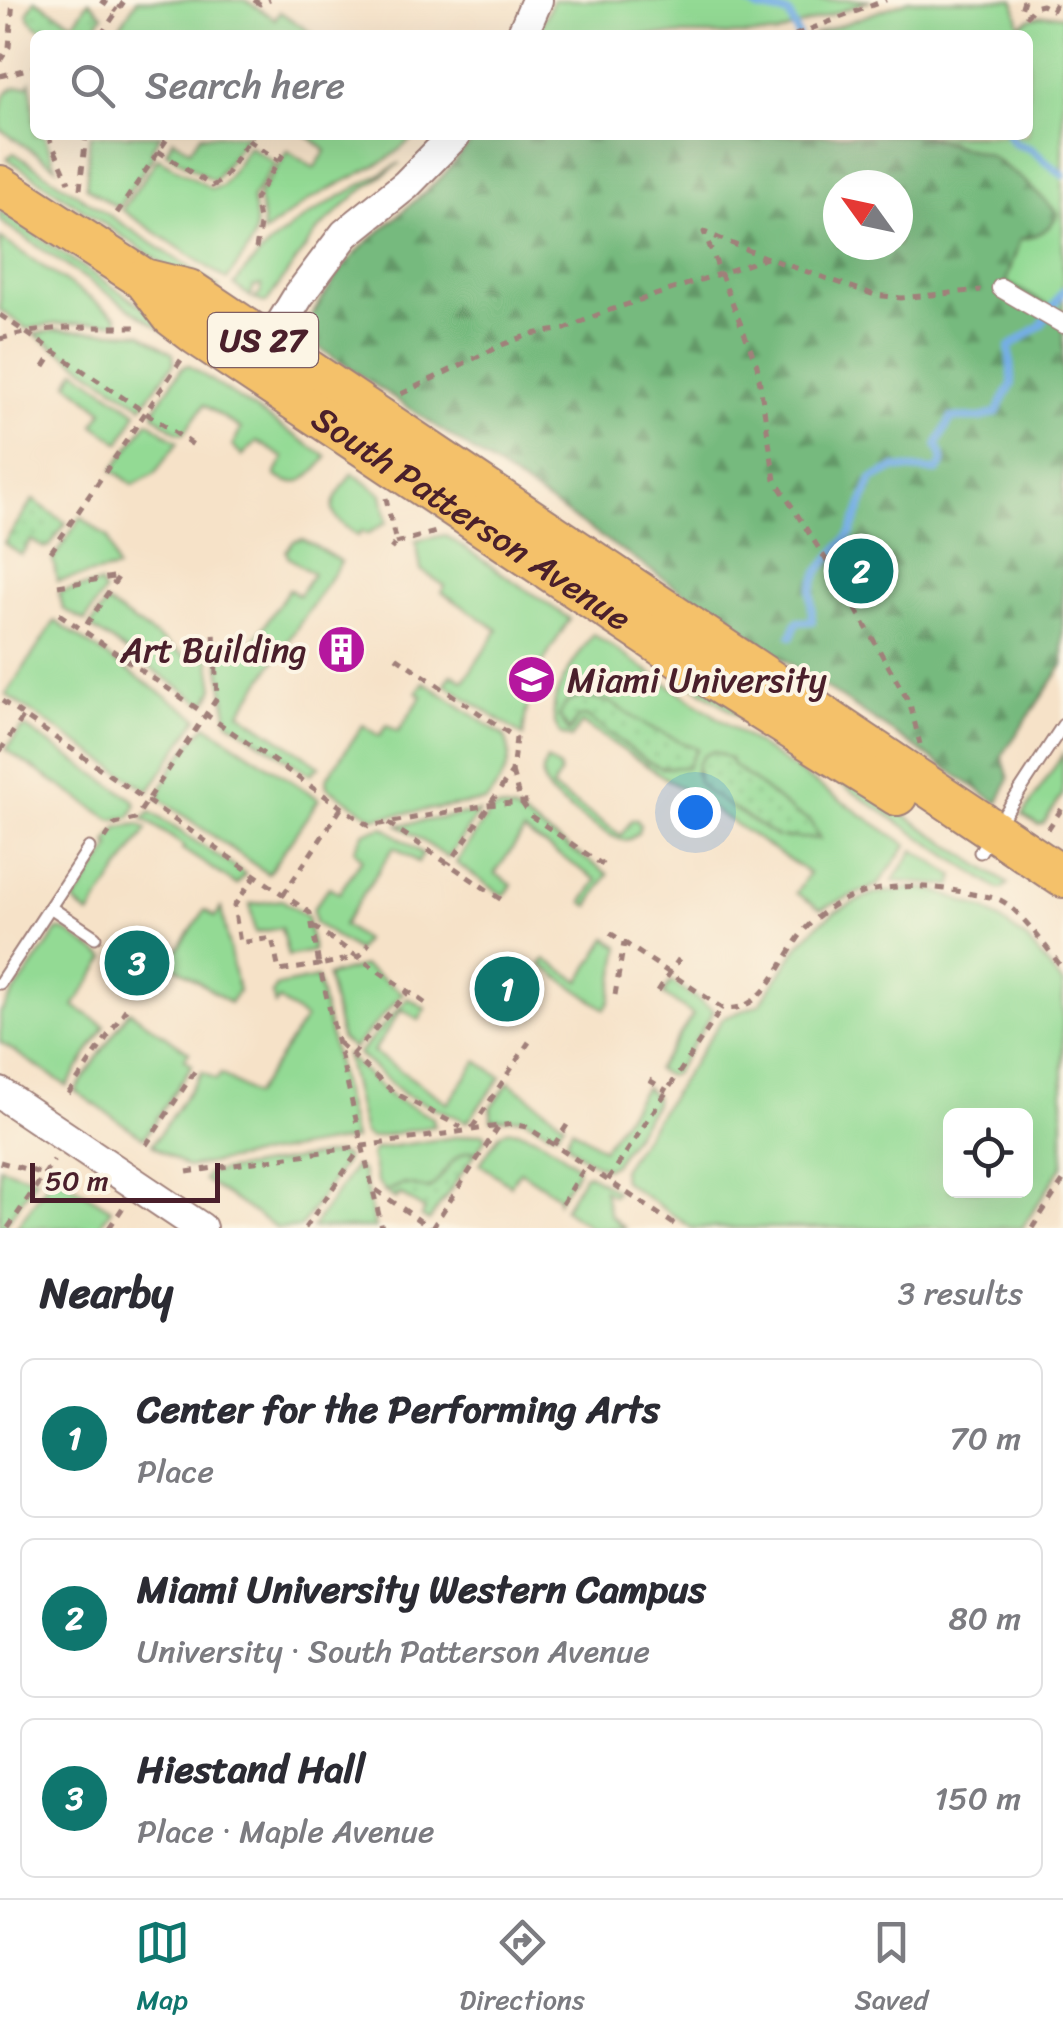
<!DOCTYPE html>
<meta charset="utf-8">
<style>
body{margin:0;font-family:Sriracha,sans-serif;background:#f2f2f3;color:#2b2b33}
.controls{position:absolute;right:30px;bottom:30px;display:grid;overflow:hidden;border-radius:15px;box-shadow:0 10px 40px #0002}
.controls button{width:90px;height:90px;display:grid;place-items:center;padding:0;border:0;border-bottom:2px solid #e1e1e2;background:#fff;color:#2b2b33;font:50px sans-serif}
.compass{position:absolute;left:823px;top:170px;width:90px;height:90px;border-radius:50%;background:#fff;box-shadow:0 10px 40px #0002;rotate:303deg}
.scale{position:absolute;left:30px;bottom:25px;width:190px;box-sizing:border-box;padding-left:10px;border:5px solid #4a1f2b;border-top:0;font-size:28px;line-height:35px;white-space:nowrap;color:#4a1f2b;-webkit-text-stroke:8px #fcf5e5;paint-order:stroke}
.you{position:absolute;left:695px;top:812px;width:35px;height:35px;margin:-25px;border:8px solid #fff;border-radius:50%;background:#1a73e8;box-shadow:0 0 0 15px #1a73e833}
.badge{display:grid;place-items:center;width:65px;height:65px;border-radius:50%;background:#0f766e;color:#fff;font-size:32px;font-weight:700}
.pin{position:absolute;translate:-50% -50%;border:5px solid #fff;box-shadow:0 2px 10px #0006}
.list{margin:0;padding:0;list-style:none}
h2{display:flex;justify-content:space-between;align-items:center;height:130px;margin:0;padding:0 40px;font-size:42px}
h2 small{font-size:32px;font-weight:400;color:#7c7c81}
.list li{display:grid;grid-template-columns:65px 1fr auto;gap:30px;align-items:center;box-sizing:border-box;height:160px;margin:0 20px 20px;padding:0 20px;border:2px solid #e1e1e2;border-radius:15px}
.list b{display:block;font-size:38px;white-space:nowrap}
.list p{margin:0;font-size:32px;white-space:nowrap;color:#7c7c81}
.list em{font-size:32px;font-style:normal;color:#7c7c81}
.icon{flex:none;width:55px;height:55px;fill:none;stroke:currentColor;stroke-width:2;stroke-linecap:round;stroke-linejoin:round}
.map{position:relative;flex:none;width:1063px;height:1228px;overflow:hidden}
.search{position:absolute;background:#fff;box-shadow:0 10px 40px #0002;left:30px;right:30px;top:30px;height:110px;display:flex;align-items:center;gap:25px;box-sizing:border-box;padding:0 35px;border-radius:15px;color:#7c7c81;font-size:38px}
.sheet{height:670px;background:#fff}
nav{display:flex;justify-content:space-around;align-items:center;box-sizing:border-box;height:140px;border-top:2px solid #e1e1e2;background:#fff;font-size:28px;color:#7c7c81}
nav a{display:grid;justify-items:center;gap:5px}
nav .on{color:#0f766e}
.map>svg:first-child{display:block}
.green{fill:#93da94;stroke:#6e7c60;stroke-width:2.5;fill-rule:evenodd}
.forest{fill:url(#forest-firs);stroke:#606c54;stroke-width:2.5;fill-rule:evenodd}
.garden{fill:url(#garden-dots);stroke:#6e7c60;stroke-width:2.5}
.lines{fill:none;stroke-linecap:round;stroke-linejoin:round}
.stream{stroke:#75aee5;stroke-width:8}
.service-casing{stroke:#a0807a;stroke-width:15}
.pedestrian-casing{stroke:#a0807a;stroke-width:21}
.tertiary-casing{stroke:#a0807a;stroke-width:34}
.trunk-casing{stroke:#a0807a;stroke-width:44}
.path{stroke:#a0807a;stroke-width:5;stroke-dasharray:8 8;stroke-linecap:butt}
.service{stroke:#fff;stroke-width:11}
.pedestrian{stroke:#fff;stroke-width:18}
.tertiary{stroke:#fff;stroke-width:30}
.trunk{stroke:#f4c16b;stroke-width:40}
.labels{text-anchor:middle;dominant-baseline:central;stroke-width:8;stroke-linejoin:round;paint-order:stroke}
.shield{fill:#fcf5e5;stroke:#7f5f63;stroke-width:2.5}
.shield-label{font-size:32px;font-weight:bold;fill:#4a1f2b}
.street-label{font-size:35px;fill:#4a1f2b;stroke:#fcf5e5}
.poi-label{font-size:35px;fill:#4a1f2b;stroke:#fcf5e5;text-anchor:end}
</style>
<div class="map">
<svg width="1063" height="1228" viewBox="0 0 1063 1228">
<defs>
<pattern id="forest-firs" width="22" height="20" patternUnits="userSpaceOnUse" patternTransform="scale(2.5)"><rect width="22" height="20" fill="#76ba7e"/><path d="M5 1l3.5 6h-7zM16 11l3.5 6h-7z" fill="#639767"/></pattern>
<pattern id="garden-dots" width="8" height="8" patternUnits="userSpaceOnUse" patternTransform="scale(2.5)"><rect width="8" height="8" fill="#93da94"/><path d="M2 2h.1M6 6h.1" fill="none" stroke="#80bb80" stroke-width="1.8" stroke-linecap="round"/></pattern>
</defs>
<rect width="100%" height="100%" fill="#fcf5e5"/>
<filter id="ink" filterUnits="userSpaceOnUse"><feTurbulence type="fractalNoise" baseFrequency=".01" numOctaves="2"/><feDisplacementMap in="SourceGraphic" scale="20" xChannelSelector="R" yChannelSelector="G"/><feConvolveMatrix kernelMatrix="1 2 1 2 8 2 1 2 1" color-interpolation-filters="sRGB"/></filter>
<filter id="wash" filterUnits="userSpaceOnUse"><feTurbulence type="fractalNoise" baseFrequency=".0048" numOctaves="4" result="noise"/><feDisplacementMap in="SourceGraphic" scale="40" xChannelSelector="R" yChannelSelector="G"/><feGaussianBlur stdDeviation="2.25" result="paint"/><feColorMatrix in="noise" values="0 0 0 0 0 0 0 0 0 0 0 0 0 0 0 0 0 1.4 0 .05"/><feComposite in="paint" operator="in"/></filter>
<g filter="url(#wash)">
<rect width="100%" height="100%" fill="#f6e2c8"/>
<g class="green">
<polygon points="137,0 245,0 275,19 280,12 313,34 114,35"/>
<polygon points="553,0 871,0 775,35 537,35"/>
<path d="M910,0H1014L1020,26C1030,15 1049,13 1063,16V314L1006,282L1017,245L1020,239L1028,238L950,142L918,135H1028V35H813Z"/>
<path d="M31,82L35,135H44L56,167L0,129C0,107 0,84 28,86Z"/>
<polygon points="90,135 161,135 151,150 153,156 118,208 86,187"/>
<polygon points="200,135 247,135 214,181 166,152 173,139 190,150"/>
<polygon points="307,135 417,135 388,159 309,200 262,234 263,220 258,196 288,151 314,168 326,151"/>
<path d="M249,146L275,163L252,198C262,242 250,245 227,280L122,210L158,158L212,189L222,186Z"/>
<polygon points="14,153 219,287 212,297 7,158"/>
<path d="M400,163L356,195L318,230L266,303L254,299L261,293V285L253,287L251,297L234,285C280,222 335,201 400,163Z"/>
<polygon points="0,211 190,339 180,342 0,221"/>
<polygon points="0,238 117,316 118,322 55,324 27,329 0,310"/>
<polygon points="57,330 141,333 173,354 174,363 142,406 34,334"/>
<path d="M188,365L327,457C314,475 296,493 275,475L284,458L257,441L242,456L232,446L241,429L204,405L184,433L177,432L155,416L154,410L181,369Z"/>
<polygon points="76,370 137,412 120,443 94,425 103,411 68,383"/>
<polygon points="148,421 178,442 155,473 133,485 113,470"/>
<path d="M352,473L382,494L387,522L367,534L362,531L358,536C322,511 329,507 352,473Z"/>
<polygon points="81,517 108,538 117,569 57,581 53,559"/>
<path d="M445,535L570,619C543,660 527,685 523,736L445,684L452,674L464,681L498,630L442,592L445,586L421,570L416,541Z"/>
<polygon points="303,539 341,562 240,713 320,766 310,774 228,721 217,649 220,642 243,657 289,589 299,595 313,574 288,557 286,551 294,541"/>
<polygon points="100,584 104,592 85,621 63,609 59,592"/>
<polygon points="106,603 194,662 207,644 214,688 208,701 201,702 90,627"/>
<polygon points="55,621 198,718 149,791 6,695"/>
<polygon points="603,625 618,625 1008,884 1003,889 998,889"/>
<path d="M593,634L907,845L878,885L821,909L796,893L809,873L582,723L571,738L560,734C539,701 575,662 593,634ZM561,710L635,719L696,750L648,762L586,716L578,717L570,731ZM704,755L730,759L733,765L796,814L811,821L812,837L787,838L706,791L695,773Z"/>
<path d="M424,682L504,736C518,760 501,782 486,801L374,818L327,787L326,779L363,725L379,736L387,725L398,732L422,696L417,692Z"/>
<path d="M206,725L319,799L268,874L160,799C161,776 191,743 206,725Z"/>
<polygon points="26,728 134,800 136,806 130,817 112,820 6,750 21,729"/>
<polygon points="1063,754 1063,794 1044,823 1039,825 1023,815"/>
<path d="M547,760L559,768L560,773L552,788L621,835L632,820H637L640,825L638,833C633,837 631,840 624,840C612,840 555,801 548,790C541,780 542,769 547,760Z"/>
<polygon points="499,808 515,811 608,874 589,906 583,902 597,880 524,832 495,873 512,885 504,896 456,863 489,813"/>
<polygon points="151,812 245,874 237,885 182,849 184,846 143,818"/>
<polygon points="479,812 448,858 399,825"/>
<polygon points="139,824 147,829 89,915 74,902 111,847 107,843 118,827"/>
<polygon points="384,827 423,854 418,862 394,847 343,925 364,940 357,951 315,923 313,909 329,887 339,893 362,859 354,850 364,832"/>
<polygon points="914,850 954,876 952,886 893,881"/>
<path d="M914,888L933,890L986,910L1027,940L1063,984V1165L1022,1228H692L623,1181L622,1169L723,1018L760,1004L799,945L820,923L836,911L872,894ZM950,1116H1026V1190H950Z"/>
<polygon points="282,900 307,917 313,951 288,956 281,928 255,933 250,904"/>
<polygon points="221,908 238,991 230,1003 169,962 205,910 215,917"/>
<polygon points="58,930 64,930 106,958 74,1006 105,1026 67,1086 0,1042 0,1013"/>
<polygon points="607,938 620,947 610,1001 605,1009 541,965 545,959 580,981"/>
<polygon points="363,966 403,993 353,1049 341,1039 327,976"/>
<polygon points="317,978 354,1139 187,1167 152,1145 202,1072 216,1080 221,1074 254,1095 305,1019 279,1000 275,1005 272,994 277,986"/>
<polygon points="671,981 714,1011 674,1074 668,1076 656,1070 693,1015 663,994"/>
<polygon points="408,998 426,1009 419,1020 402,1009 373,1052 448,1103 477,1061 501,1077 467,1122 403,1094 358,1054"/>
<polygon points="129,1011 189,1052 184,1059 192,1065 144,1138 75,1091"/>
<polygon points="346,1055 391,1097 433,1118 434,1126 370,1138 364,1134"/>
<polygon points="509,1082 564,1123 558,1131 550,1132 523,1118 491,1119 491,1108"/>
<path d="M645,1087L655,1096V1104L614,1164L607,1168C594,1165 574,1152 566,1141L572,1128L603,1149Z"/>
<path d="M507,1130C533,1130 558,1150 577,1166V1172L558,1201V1196L520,1171L510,1185L480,1164L500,1134Z"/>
<polygon points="483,1133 486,1137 475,1154 473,1151 443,1172 437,1183 428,1189 403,1184 385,1192 377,1182 371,1155 375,1149"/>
<polygon points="338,1153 345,1157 345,1162 300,1228 277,1228 204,1180 208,1173"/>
<polygon points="355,1166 362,1171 375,1228 312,1228"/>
<polygon points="0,1167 36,1179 3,1228 0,1228"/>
<polygon points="54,1174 111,1209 98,1228 16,1228"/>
<polygon points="589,1174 616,1191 613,1196 604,1190 610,1215 624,1228 591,1228 564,1209 584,1175"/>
</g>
<path class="forest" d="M477,135H918L989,155L1027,183L1058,213C1049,232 1039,235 1020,239L1006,282L1063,314V665L1002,756L1009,779L998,803L303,337L304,328L340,271L363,246L440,179ZM838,185H898V245H838Z"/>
<g class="garden">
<path d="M35,0L74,23L89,1L103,15L92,32C66,32 39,40 27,14Z"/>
<polygon points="33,500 66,523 50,546 44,548 31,540 21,555 4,543"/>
<polygon points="581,697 608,701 649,727 697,749 687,767 662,768 648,762 586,716 578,717 569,732 559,716 566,703"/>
<polygon points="714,751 730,759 733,765 796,814 810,821 820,839 777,837 706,791 698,782 697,765 704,755"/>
<path d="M470,1151L475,1154L429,1221L421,1216L425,1210L400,1194L396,1199L385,1192L404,1184L429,1189C446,1177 448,1157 470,1151Z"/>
</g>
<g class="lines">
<g class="stream">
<polyline points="743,0 758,8 789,14 798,35"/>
<polyline points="1008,135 1014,143 1031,149 1063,175"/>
<path d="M791,636L797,622L812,621L811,591L818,572L851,533L872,479L895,468L937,471C946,462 942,456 937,445L951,418H981L996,413L1012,384L1009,347L1041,325L1063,291"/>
</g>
</g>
</g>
<g filter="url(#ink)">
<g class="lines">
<defs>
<g id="service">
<polyline points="980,852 1063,725"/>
<polyline points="50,907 95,937"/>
<polyline points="0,983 89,848"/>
</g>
<polyline id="pedestrian" points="1001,288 1063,324"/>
<g id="tertiary">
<polyline points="522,35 537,0"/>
<polyline points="269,344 299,295 345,234 406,185 455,135"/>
<polyline points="0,1093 201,1228"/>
</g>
<g id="trunk">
<polyline points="0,186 144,279 189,290 1063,877"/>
<path id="s1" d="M144,279L172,316L197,335L717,682L897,795"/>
</g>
</defs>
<use href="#service" class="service-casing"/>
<use href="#pedestrian" class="pedestrian-casing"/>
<use href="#tertiary" class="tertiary-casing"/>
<use href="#trunk" class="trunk-casing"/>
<g class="path">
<polyline points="101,0 117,11"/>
<polyline points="254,0 260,4 270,0"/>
<polyline points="1024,0 1021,10 1028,15 1034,7 1042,5 1052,10 1056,3 1052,0"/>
<polyline points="101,35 125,0"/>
<polyline points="795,35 886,0"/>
<polyline points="0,61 9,47 13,0"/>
<polyline points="0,76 35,67"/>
<polyline points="48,135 69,182"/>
<polyline points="744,135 744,138"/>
<polyline points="248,140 279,161"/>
<polyline points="158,151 212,186 222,181 252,135"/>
<polyline points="80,189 86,135"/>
<polyline points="117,213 169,136"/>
<polyline points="256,249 260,225 255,199 286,150"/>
<polyline points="767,258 704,232 757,365 775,480 841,583 910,704 920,744"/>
<polyline points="0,315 195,446"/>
<path d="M0,339C47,325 92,327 141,327"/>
<polyline points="44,367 53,353"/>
<polyline points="401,394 502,345 531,334 565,329 604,312 767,258 875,295 901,298 981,290"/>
<polyline points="386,498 396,543 391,549"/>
<polyline points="396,543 436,532"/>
<polyline points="51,552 181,360"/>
<polyline points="58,586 119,576 83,630"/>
<polyline points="59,614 369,826 488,805 535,801"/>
<polyline points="396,657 516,738 512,772 449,864"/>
<polyline points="2,701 310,913 319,965 359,957 369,943"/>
<polyline points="0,751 24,716"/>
<polyline points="512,772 520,800 531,816 603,865"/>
<polyline points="388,823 502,900"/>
<polyline points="1048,829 1063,807"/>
<polyline points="105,839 115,824 135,819 217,698 214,631"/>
<polyline points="256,875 234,906 240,943 272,938 279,971 319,965 382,1228"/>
<polyline points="283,895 342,807"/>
<polyline points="313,926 429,1006"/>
<path d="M610,933L722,1008C766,1015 782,955 806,928C848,881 915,881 972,894C981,896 993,896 1002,901C1020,910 1050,952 1063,969"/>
<polyline points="658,991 679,959"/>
<polyline points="615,995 624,943"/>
<polyline points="339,1043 393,1092 461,1127"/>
<polyline points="352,1055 408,992"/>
<polyline points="649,1080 667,1091"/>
<polyline points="68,1094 126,1009"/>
<polyline points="472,1128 529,1042"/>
<polyline points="146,1145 197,1068"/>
<polyline points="554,1145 567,1125"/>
<polyline points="0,1162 44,1174"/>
<polyline points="187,1172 512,1124 527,1127 680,1228"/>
<polyline points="608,1180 722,1008"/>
<polyline points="376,1190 430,1228"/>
<polyline points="562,1204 586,1166"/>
<polyline points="8,1228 54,1160"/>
<polyline points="109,1228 124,1206"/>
<polyline points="305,1228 360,1149"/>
<polyline points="432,1228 499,1126"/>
<polyline points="1032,1228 1063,1181"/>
</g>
<use href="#service" class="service"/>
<use href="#pedestrian" class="pedestrian"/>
<use href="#tertiary" class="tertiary"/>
<use href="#trunk" class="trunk"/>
</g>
</g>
<defs>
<symbol id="building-disc" viewBox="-11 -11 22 22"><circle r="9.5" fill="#b5179e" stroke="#fcf5e5"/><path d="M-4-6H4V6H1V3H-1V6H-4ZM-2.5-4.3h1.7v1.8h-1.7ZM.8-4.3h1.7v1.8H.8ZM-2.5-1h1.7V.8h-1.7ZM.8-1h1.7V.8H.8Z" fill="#fff"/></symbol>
<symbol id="university-disc" viewBox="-11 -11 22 22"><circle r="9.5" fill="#b5179e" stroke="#fcf5e5"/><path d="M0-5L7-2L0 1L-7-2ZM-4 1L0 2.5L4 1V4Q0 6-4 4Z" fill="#fff"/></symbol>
</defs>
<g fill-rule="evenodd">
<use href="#building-disc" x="314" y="622" width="55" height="55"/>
<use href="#university-disc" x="504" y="652" width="55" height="55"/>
</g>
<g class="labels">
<rect class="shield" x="208" y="313" width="110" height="54" rx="8"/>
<g class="shield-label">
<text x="263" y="340">US 27</text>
</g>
<g class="street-label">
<text stroke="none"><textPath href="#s1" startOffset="408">South Patterson Avenue</textPath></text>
</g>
<g class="poi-label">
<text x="307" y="650">Art Building</text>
<text x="567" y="680" text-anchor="start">Miami University</text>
</g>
</g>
</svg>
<div class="controls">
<button><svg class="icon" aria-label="locate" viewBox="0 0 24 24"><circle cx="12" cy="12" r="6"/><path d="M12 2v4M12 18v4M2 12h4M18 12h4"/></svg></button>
</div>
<svg class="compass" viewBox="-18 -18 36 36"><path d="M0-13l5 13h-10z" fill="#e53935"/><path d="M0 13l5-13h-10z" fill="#7c7c81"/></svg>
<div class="scale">50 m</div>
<div class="you"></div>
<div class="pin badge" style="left:507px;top:989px">1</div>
<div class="pin badge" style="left:861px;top:571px">2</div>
<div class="pin badge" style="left:137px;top:963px">3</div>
<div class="search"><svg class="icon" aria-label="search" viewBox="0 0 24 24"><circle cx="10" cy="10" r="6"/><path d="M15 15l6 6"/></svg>Search here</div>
</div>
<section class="sheet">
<h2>Nearby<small>3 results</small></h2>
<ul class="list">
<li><span class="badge">1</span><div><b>Center for the Performing Arts</b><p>Place</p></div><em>70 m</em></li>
<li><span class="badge">2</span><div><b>Miami University Western Campus</b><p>University · South Patterson Avenue</p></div><em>80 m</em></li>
<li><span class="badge">3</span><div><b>Hiestand Hall</b><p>Place · Maple Avenue</p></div><em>150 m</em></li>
</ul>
</section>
<nav>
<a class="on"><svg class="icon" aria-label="map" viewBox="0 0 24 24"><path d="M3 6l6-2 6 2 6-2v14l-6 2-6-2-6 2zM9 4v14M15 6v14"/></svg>Map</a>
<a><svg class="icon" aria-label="directions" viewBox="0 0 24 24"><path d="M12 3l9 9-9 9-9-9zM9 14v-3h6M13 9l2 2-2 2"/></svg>Directions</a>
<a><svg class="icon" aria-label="saved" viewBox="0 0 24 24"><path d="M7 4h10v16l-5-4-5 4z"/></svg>Saved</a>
</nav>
